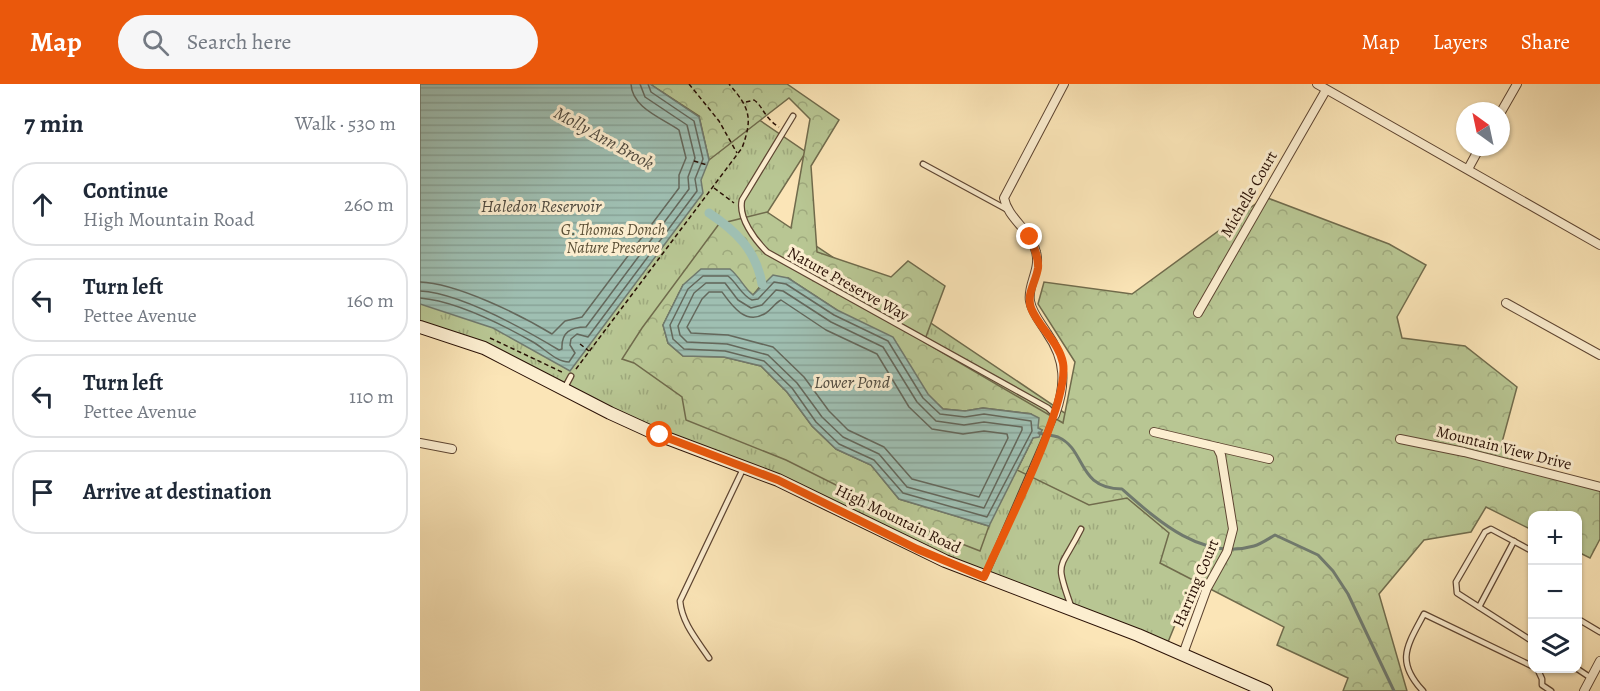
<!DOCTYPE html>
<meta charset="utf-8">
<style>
body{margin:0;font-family:Alegreya,serif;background:#f6f6f7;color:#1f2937}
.controls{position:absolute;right:18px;bottom:18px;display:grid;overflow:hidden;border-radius:12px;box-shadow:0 2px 4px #0004}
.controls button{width:54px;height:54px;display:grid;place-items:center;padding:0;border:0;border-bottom:2px solid #e0e1e3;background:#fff;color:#1f2937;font:30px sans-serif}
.compass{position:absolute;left:1036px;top:18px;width:54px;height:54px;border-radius:50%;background:#fff;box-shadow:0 2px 4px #0004;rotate:327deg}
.stop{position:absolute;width:18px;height:18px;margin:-14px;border:4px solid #ea580c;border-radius:50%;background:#fff}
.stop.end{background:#ea580c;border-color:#fff;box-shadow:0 2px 6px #0008}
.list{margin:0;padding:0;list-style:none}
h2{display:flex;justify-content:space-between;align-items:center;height:78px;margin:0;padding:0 24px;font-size:26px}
h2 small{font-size:20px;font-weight:400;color:#747a83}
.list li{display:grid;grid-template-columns:39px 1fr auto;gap:18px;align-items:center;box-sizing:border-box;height:84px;margin:0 12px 12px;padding:0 12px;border:2px solid #e0e1e3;border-radius:24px}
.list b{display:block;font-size:22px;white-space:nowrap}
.list p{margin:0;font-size:20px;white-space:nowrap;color:#747a83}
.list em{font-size:20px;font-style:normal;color:#747a83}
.icon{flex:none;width:33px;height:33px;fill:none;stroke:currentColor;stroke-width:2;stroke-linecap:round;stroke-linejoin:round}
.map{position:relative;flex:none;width:1180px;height:607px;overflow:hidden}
header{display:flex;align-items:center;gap:36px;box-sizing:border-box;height:84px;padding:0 30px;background:#ea580c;color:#fff}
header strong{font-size:28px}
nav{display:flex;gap:33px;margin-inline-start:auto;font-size:21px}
.search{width:420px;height:54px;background:#f6f6f7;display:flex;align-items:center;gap:15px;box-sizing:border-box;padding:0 21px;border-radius:33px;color:#747a83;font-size:22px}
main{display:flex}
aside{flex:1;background:#fff}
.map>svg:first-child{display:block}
.grass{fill:url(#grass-tufts);stroke:#706b4c;stroke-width:1.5}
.forest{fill:url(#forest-crowns);stroke:#706b4c;stroke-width:1.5}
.water{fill:url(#water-rules);stroke:#70796d;stroke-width:1.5}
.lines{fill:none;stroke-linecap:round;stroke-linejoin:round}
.shore{stroke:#64685c;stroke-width:1.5}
.stream{stroke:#70796d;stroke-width:3}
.canal{stroke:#9fbfb2;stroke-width:9}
.service-casing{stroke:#5e4532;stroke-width:7}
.minor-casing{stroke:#5e4532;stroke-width:10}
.secondary-casing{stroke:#291005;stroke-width:14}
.path{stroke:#291005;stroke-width:1.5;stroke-dasharray:4.5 3;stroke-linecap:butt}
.service{stroke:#fceed0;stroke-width:4.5}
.minor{stroke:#fceed0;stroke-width:8}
.secondary{stroke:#fceed0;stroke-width:12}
.route{stroke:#ea580c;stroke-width:8}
.labels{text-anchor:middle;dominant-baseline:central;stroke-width:6;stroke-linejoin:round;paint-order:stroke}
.street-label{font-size:16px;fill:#291005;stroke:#fceed0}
.park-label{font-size:16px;font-style:italic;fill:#5b5037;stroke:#fceed0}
.water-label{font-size:18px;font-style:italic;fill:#524d42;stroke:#fceed0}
</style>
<header>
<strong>Map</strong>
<div class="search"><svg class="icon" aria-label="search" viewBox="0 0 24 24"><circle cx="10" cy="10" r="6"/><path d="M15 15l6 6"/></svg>Search here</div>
<nav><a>Map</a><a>Layers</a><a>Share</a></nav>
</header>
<main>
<aside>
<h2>7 min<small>Walk · 530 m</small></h2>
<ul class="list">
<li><svg class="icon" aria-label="ahead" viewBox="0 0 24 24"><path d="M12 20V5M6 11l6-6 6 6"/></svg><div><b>Continue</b><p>High Mountain Road</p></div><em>260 m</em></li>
<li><svg class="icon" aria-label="left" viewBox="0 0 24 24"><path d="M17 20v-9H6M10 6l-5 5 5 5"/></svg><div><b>Turn left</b><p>Pettee Avenue</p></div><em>160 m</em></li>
<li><svg class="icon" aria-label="left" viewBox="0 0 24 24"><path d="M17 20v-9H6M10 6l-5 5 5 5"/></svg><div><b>Turn left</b><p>Pettee Avenue</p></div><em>110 m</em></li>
<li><svg class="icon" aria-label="arrive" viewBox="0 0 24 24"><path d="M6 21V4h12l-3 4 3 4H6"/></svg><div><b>Arrive at destination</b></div></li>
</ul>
</aside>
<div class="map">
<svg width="1180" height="607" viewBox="0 0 1180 607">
<defs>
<pattern id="grass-tufts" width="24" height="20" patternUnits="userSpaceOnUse" patternTransform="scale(1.5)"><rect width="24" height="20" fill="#b8c693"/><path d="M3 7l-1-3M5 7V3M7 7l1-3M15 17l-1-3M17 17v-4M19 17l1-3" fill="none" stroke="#9ea97d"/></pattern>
<pattern id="forest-crowns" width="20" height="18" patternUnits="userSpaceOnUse" patternTransform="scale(1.5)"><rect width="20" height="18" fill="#b8c693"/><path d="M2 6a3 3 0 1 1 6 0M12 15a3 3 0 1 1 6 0" fill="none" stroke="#9ea97d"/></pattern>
<pattern id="water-rules" width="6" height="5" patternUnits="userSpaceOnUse" patternTransform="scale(1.5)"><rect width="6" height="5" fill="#9fbfb2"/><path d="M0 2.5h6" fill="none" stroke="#89a398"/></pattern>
</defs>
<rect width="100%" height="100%" fill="#fbe5b7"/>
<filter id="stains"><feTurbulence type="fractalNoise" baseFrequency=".00333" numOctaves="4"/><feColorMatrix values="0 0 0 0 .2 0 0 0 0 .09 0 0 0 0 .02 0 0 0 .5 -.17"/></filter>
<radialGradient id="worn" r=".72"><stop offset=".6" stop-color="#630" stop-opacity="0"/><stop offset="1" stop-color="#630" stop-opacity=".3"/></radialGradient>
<polygon class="grass" points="0,0 351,0 335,33 386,68 347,129 676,350 802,425 746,563 557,490 111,287 0,242"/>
<polygon class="forest" points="230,0 367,0 419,36 391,82 397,168 471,193 488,177 525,202 504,258 643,339 655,278 618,220 624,198 712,210 845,113 969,160 1006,181 977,233 982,254 1045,262 1097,303 1081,362 1098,382 1180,406 1180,455 1170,474 1158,468 1158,432 1112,432 1112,446 1066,423 1051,448 1004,456 959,510 987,607 923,607 928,594 857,561 864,543 740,479 749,449 707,414 669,421 597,386 613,354 622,346 618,344 611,330 563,324 545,327 523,325 417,226 368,194 342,200 333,211 326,205 263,201 243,241 248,259 263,272 304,273 341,282 367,308 392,342 416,365 451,381 479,415 569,442 560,467 506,446 366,376 266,336 262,313 214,279 202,275 222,244 299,140 347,128 371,144 390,35 369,14 289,76 279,32"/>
<g class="water">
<polygon points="0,0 230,0 279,33 289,76 281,96 283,109 150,287 73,244 0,220"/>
<path d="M281,185H310C320,193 324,204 333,211L353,191L368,194L417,226L473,253L508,310L523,325L545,327L563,324L611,330L619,334L618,344L622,346L619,353L613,354L569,442L479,415L451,381L416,365L392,342L367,308L341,282L304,273L263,272L248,259L243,241L263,201Z"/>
</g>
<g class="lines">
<g class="shore">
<path d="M283,192H308C318,200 321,211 332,216L338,215L354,198L366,200L414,231L468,257L503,314L520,330L545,333L564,330L611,337L612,347L567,433L483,409L454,376L419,360L396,338L372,304L344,277L305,267L264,265L253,255L250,241L268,205Z"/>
<path d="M0,198C36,199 101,231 132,250L145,237L162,233L259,104V91L266,74L259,46C242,34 212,24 211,0"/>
<polygon points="286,199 305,199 318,216 331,224 342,221 356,206 363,207 411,238 463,263 497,318 516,337 544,341 564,338 602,343 602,346 564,424 487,403 459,370 423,353 402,333 377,299 348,271 307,260 267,258 260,251 258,242 274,209"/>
<path d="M0,207C41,209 104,245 139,266L142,265C141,248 151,243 166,243L269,105L268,93L275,74L267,41L225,13L220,0"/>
<path d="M289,208H302C312,222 326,242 346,229C352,225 355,219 361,216L406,246L457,270L489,323L512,345L543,350L564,347L587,350L588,354L559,413L492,395L464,363L428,346L409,327L384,293L353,263L308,251L271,249L267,243L282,215Z"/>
<path d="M0,214C35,217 83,241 113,258C124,264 136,278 149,278L155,269L150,261L151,255L157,250L168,253L277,107L275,95L283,75L274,37L231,8L228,0"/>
</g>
<path class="stream" d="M619,349C625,351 632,351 638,353C667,366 656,404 702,405C738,437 782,477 834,462C841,460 848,455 855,451L898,471L913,487L928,510L974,607"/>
<path class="canal" d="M289,129C316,147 336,166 342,200"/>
<defs>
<g id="service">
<path d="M373,32L322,116C318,134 335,156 347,168L628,324L635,331L566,490"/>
<polyline points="503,80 586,125"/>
<polyline points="144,305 151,292"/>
<polyline points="1112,467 1071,445 1065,448 1036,498 1037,509 1112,557"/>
<path d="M651,522C634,475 640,487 661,445"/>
<polyline points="1059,523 1094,457"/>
<polyline points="1158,535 1180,548"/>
<path d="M289,574C277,556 262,539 260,517L323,385"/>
<polyline points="1117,584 1122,595 1122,601 1131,607"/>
<polyline points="1156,584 1171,594"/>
<path d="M1003,607C975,577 987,562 1004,530L1112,582"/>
</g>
<g id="minor">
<polyline points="897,0 1180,161"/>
<polyline points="1081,28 1097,0"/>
<polyline points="1048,85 1060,63"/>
<polyline points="1086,219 1180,271"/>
<polyline points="778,229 906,6"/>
<path d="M635,331C646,301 646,276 627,249C621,239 612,229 610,217C607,201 621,186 616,168C611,146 588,135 584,114L644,0"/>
<polyline points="734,348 797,363 801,371 813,445 807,468 787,504 763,570"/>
<polyline points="980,355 1044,368 1180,403"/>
<polyline points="0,359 32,365"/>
<polyline points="797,363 849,375"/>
<polyline points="1164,607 1180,577"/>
</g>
<polyline id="secondary" points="0,243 64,264 190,329 236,350 358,396 525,477 718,551 846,607"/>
</defs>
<use href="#service" class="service-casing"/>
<use href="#minor" class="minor-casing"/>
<use href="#secondary" class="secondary-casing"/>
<g class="path">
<polyline points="269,0 299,37 317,69"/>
<path d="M326,18L334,16C343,22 344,34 359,43"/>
<polyline points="274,77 287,81"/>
<polyline points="294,104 314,119"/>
<polyline points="70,254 144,289"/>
<polyline points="160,260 169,267"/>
<path d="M156,285L322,64C333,34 330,24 309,0"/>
</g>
<use href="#service" class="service"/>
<use href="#minor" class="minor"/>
<use href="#secondary" class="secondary"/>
</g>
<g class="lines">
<path class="route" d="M240,351L358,396L497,465L564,493C583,450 650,319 643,279C639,258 619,244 611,224C606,210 616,198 618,184C619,174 614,163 610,153"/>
</g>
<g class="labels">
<g class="street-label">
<text transform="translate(829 110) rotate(-60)">Michelle Court</text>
<text transform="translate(428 200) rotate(29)">Nature Preserve Way</text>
<text transform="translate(1084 364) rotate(14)">Mountain View Drive</text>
<text transform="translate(478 435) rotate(26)">High Mountain Road</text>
<text transform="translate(776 499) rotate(-67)">Harring Court</text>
</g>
<g class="park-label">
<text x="193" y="146">G. Thomas Donch<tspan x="193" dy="18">Nature Preserve</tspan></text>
</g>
<g class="water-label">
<text transform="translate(184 54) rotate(29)">Molly Ann Brook</text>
<text x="121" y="122">Haledon Reservoir</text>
<text x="432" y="298">Lower Pond</text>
</g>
</g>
<rect width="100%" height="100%" filter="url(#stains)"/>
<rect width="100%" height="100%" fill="url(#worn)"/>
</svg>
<div class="controls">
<button>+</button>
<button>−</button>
<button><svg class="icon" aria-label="layers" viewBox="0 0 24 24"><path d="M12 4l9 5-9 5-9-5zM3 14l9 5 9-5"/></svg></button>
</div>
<svg class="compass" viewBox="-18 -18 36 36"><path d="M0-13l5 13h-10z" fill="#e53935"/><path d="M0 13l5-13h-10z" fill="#747a83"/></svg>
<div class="stop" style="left:240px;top:351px"></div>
<div class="stop end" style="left:610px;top:153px"></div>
</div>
</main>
